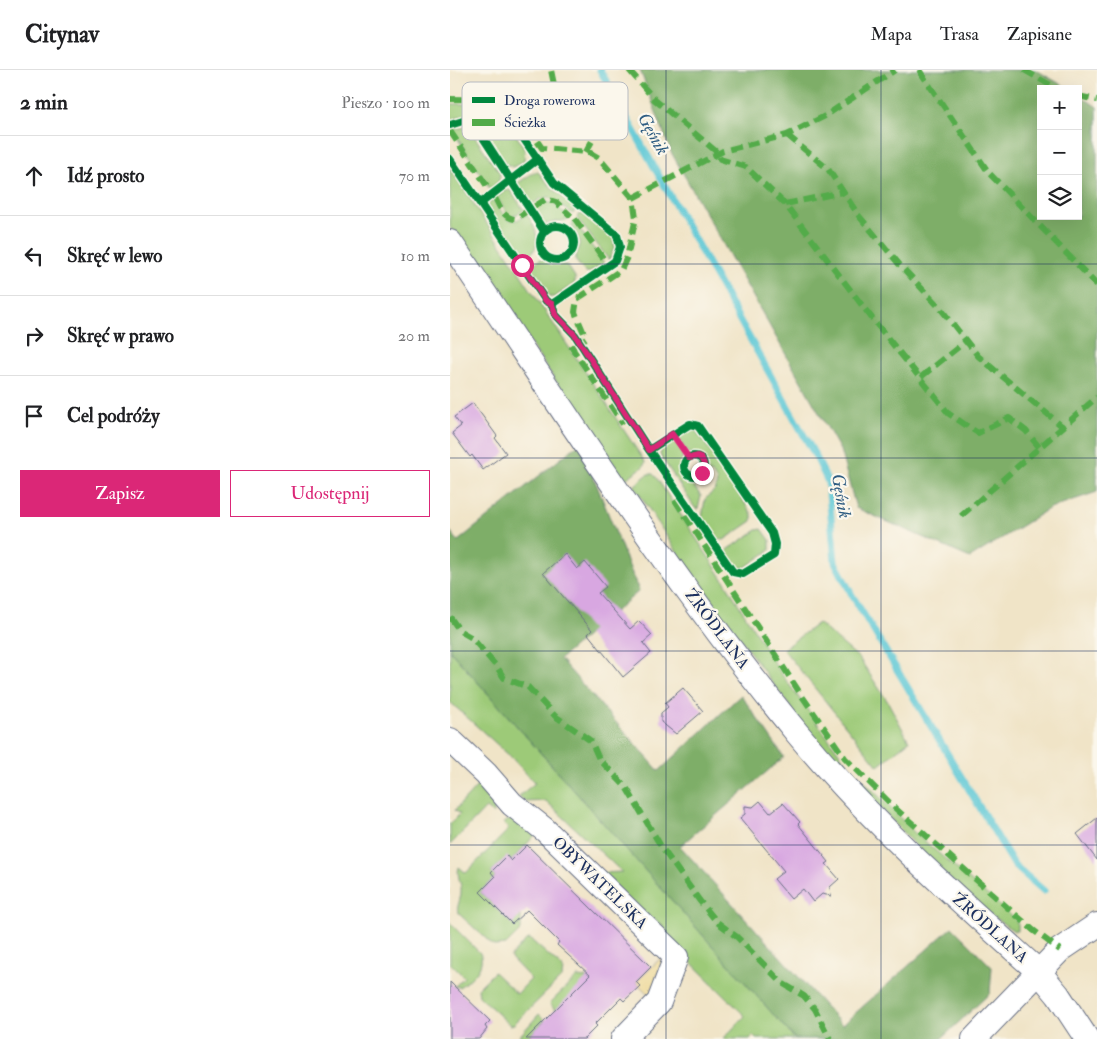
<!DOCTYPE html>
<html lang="pl">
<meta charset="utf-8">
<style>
body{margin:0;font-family:"IM FELL Double Pica",serif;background:#f6f6f6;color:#202124}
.controls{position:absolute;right:15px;top:15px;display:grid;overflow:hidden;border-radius:0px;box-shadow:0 5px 20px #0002}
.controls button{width:45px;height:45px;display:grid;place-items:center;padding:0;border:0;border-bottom:1px solid #e0e0e0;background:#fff;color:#202124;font:25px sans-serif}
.stop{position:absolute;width:15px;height:15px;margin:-11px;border:4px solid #db2777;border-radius:50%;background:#fff}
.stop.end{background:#db2777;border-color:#fff;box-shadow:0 1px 5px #0008}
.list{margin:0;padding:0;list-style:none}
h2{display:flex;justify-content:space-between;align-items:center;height:65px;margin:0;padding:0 20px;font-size:21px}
h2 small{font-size:16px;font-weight:400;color:#757577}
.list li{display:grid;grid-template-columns:32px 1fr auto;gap:15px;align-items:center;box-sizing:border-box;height:80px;padding:0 20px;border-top:1px solid #e0e0e0}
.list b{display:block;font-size:19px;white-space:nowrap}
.list em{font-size:16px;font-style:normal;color:#757577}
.actions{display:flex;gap:10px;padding:15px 20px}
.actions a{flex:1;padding:11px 0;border:1px solid #db2777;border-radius:0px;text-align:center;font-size:18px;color:#db2777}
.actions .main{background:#db2777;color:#fff}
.icon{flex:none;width:28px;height:28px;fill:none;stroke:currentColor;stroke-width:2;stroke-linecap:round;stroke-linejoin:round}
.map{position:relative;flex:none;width:647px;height:969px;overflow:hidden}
header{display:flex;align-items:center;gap:30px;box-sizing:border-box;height:70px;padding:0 25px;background:#fff;border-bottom:1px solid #e0e0e0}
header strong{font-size:24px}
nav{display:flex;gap:28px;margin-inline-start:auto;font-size:18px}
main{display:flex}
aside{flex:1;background:#fff}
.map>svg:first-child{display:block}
.green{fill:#9dca78;stroke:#5c7c6b}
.forest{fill:#7eae68;stroke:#4c6e63}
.sand{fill:#eeda9e;stroke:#84847e}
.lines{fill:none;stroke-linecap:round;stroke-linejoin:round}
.stream{stroke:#5dc8d5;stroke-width:7}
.building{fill:#d8a7e1}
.street-casing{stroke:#666e83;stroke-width:26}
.street{stroke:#fff;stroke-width:24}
.quiet{stroke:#52ab49;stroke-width:6;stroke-dasharray:12 6;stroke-linecap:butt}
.cycleway-casing{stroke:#fbf7ec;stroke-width:11}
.cycleway{stroke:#00873e;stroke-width:8}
.route{stroke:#db2777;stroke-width:6}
.grid{fill:none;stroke:#1b2f5e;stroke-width:1;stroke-opacity:0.55}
.labels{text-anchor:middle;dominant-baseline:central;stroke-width:4.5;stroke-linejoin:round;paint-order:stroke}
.street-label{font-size:16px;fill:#1b2f5e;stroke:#fbf7ec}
.water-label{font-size:18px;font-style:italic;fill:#2f5d82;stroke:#fbf7ec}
.key{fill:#fbf7ec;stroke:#b8bbc1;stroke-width:1}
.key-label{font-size:14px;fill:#1b2f5e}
</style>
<header>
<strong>Citynav</strong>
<nav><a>Mapa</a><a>Trasa</a><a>Zapisane</a></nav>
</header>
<main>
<aside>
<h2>2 min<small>Pieszo · 100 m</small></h2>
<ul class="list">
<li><svg class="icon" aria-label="ahead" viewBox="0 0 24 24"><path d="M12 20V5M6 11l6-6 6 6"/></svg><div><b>Idź prosto</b></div><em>70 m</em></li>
<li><svg class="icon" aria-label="left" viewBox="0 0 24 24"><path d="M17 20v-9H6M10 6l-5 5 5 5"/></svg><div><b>Skręć w lewo</b></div><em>10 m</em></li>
<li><svg class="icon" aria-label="right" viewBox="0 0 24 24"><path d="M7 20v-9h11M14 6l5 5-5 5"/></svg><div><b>Skręć w prawo</b></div><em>20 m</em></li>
<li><svg class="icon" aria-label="arrive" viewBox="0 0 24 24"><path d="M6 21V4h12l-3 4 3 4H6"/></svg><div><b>Cel podróży</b></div></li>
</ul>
<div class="actions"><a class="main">Zapisz</a><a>Udostępnij</a></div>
</aside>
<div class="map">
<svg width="647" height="969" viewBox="0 0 647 969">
<rect width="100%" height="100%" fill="#fbf7ec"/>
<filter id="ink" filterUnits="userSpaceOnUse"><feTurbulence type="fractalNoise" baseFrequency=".02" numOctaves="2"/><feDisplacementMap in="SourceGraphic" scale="10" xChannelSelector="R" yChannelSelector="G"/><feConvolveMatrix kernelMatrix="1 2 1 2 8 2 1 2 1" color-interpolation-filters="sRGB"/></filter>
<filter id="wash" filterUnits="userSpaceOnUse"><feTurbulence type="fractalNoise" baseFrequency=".0096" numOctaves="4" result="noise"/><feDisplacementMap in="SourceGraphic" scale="20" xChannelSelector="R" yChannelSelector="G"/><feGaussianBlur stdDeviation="1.12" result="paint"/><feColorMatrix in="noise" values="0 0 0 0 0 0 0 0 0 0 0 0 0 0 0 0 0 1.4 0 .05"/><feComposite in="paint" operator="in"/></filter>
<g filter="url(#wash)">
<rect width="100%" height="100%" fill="#f0e4c7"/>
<g class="green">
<polygon points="48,34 51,34 0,50 0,34"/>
<polygon points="49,45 54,47 75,79 74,91 63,97 55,94 30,56 33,50"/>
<polygon points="14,57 22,63 50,103 49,111 40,119 2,60"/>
<polygon points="0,98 195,392 193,397 174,410 0,157"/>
<polygon points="84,102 88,102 103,119 123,136 125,140 123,144 99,127 90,129 79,137 66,119 68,113"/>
<polygon points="60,120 74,140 62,147 58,145 47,127 54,121"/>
<path d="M42,129L58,150H67L77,144C86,157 95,180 74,187L69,183L37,136Z"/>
<path d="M96,132L103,133L120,148C115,152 102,151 93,156L90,155L81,141Z"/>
<polygon points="130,144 134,144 163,167 165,177 159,190 127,148"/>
<polygon points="124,151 154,193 139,203 134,201 125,190 130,171 122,156"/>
<polygon points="91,189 117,195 125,207 125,213 105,227 99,227 81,199 82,195"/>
<polygon points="238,359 245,360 250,366 302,444 302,451 274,470 266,469 252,448 255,429 265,420 267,412 263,404 254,402 253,389 249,386 238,383 228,369 230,364"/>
<path d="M221,371C238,378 230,390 234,402L246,408L245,418L251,426L248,439L245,438L210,385L212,377Z"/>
<polygon points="198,404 203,404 206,407 275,512 330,602 398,695 465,763 564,848 568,854 568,861 564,861 535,841 473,784 354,656 233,491 184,416"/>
<polygon points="312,459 320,470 320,480 294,498 286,498 276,481 307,460"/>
<polygon points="368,553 409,588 438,632 459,671 428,696 333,579"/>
<polygon points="0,581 325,946 345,969 306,969 303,966 300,969 273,969 295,946 151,803 172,802 96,731 76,732 69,726 85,713 61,687 0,632"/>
<polygon points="31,712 47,730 43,744 36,738 0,775 0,754 10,744 5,740"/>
<path d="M63,748L86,764L61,791L57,787L41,802L45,807L30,822L62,854L71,844V860L56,875L44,876L8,843C6,836 11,830 11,822C12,813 6,806 9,797L16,803L59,759L53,753Z"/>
<path d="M0,853L30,883C36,897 20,910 9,917L5,916L14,907L0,893Z"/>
<polygon points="80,869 113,898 112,907 64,954 60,955 29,926 28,918 44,902 67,924 81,909 60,887 76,870"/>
<polygon points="127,907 138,908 105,941 100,933"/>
<polygon points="89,944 95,950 76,969 67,969"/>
</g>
<g class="forest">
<polygon points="190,0 586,0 619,19 591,19 591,146 628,146 628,24 647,37 647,422 600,438 520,488 406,438 390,380 221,82"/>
<polygon points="130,373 189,521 110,589 209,701 291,625 334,687 230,776 392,955 502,857 542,897 540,923 491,969 345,969 0,581 0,461 8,471"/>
</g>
<polygon class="sand" points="212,887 213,888 201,924 198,924 186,912"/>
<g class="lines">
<polyline class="stream" points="150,0 366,387 378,412 385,492 402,525 565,796 594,821"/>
</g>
<g id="blocks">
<g class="building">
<polygon points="23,333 47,366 45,368 56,383 33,400 22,385 20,387 2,363 11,356 4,347"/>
<polygon points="115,484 127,499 135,492 156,517 148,523 180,559 189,551 202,565 193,573 201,583 173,607 138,564 142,560 93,503"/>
<polygon points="233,618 253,641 226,664 211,652 211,643 218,637 215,633"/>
<polygon points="310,731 320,743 333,733 350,752 348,754 379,792 376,794 389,809 380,817 381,826 372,824 363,832 353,819 341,829 324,809 334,801 290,748 295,744 295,736 303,737"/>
<polygon points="647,748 647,790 627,764"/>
<polygon points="77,775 201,897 186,912 190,916 174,931 171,928 145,954 147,956 134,969 76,969 140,905 107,875 109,872 77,840 62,854 30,822 45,807 41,802 57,786 61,791"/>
<polygon points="0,912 40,951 35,956 37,959 29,969 0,969"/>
</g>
</g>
</g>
<g filter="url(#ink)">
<use href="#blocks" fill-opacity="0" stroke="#666e83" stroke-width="1"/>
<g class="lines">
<defs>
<g id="street">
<path d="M0,172C112,337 219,508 347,663C419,750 504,826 589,902L608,925L637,969"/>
<polyline points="0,670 36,704 62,734 95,760 226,887 209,932 173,969"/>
<polyline points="524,969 610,880 647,855"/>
</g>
</defs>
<use href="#street" class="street-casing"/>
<use href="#street" class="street"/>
<g class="quiet">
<polyline points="179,0 205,30 268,83 270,89 296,97 335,134 424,251 499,344 528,363 559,348 576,361 589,377"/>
<polyline points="469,0 539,103 647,215"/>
<polyline points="574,0 607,19"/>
<polyline points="628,26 647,30"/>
<polyline points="0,29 55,30 63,37 92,78 139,82 149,88 183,128 186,148 177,187 171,200 127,229 125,242 136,268 133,270"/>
<polyline points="69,45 106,24 101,0"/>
<polyline points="0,61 39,119"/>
<polyline points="337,65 378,99 409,146 449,194 491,239 528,286 613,357"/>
<polyline points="136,82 142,71"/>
<path d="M45,128C50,137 53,148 65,149L96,129L106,132L121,146"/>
<polyline points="183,128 273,81 337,65 375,46 445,0"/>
<polyline points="335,134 393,122"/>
<polyline points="125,149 156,192"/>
<polyline points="125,276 122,278 173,354"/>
<polyline points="471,307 516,271"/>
<polyline points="225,430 350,623 395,688 446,739 583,860 610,880"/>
<polyline points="511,446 647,327"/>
<polyline points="0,547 10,561 22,568 47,597 54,608 78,617 105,646 141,671 149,689 176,717 212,778 249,830 267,852 287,867 332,913 354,926 365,939 380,969"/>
</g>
<defs>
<g id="cycleway">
<polyline points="21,49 94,161"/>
<polyline points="0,55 45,41 56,43 104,113 167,165 170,177 165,191 102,234 96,231 0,89"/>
<polyline points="31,133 88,89"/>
<circle cx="107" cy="173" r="17"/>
<polyline points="102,234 105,244 125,265 197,377 283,502 293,504 324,485 325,474 322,463 248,356 240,354 199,380"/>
<circle cx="244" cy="396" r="10"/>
</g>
</defs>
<use href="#cycleway" class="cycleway-casing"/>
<use href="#cycleway" class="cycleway"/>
</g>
</g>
<g class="lines" filter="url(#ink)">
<path class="route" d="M72,195L96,231L102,234L105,244L125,265L199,380L222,364L239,388L248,386C254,390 256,396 252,403"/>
</g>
<path class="grid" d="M216,0V969M431,0V969M0,194H647M0,388H647M0,581H647M0,775H647"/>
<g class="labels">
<g class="street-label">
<text transform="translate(267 559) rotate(53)">ŹRÓDLANA</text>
<text transform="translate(150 813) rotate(44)">OBYWATELSKA</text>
<text transform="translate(540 858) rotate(42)">ŹRÓDLANA</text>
</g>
<g class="water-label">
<text transform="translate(203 64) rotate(61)">Gęśnik</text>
<text transform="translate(391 426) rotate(80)">Gęśnik</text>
</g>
</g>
<rect x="12" y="12" width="166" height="58" rx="8" class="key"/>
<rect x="22" y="27" width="23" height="6" fill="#00873e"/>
<rect x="22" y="49" width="23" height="7" fill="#52ab49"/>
<g class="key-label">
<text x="54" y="35">Droga rowerowa</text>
<text x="54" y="57">Ścieżka</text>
</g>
</svg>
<div class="controls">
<button>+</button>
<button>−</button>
<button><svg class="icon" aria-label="layers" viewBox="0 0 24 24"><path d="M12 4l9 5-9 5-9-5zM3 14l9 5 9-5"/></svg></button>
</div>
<div class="stop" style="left:72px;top:195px"></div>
<div class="stop end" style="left:252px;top:403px"></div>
</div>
</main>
